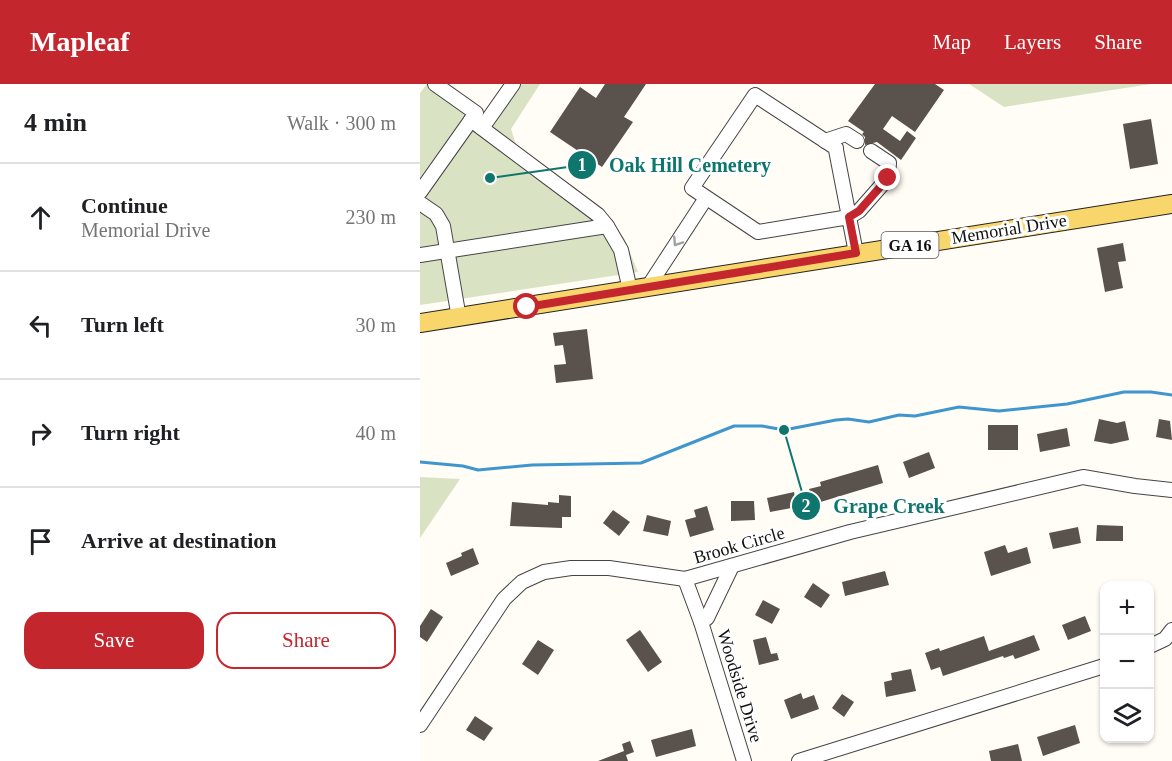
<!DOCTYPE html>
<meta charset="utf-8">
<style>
body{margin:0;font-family:"Times New Roman",serif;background:#f2f2f2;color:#202124}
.controls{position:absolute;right:18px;bottom:18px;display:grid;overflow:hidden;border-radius:12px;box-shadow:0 2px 4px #0004}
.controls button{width:54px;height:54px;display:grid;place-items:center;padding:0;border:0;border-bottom:2px solid #e0e0e0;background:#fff;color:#202124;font:30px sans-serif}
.stop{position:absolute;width:18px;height:18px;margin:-14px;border:4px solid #c4262e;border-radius:50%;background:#fff}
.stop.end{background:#c4262e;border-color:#fff;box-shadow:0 2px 6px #0008}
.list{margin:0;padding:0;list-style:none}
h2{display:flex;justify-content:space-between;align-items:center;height:78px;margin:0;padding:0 24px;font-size:26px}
h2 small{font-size:20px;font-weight:400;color:#757577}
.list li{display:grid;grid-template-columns:39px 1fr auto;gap:18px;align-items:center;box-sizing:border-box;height:108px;padding:0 24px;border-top:2px solid #e0e0e0}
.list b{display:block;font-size:22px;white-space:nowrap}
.list p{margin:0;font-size:20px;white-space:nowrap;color:#757577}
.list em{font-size:20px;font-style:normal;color:#757577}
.actions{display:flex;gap:12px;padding:18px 24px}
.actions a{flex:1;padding:14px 0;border:2px solid #c4262e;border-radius:18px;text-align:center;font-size:21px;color:#c4262e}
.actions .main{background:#c4262e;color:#fff}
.icon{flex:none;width:33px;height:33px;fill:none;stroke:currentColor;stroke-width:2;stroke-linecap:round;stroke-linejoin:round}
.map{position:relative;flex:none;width:752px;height:677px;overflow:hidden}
header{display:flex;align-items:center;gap:36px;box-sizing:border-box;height:84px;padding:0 30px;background:#c4262e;color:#fff}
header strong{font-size:28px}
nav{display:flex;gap:33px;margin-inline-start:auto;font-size:21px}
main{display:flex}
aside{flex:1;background:#fff}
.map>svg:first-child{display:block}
.cemetery{fill:#d9e3c4}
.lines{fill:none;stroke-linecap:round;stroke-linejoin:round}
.stream{stroke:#3f96cf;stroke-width:3}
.building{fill:#5a524d}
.minor-casing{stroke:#444;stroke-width:16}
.major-casing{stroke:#222;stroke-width:20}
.minor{stroke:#fff;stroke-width:14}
.major{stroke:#f9d66b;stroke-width:18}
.oneway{stroke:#a0a0a0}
.route{stroke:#c4262e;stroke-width:8}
.labels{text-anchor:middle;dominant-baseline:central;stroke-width:6;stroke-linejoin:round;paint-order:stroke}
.shield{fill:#fff;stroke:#585858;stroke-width:1.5}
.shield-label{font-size:16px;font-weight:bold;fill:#111}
.street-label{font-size:18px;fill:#111;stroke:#fff}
.leader{fill:none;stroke:#0f766e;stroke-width:2}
.callout-dot{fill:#0f766e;stroke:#fff;stroke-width:2}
.mark-label{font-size:18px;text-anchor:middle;font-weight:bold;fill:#fff}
.callout-label{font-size:20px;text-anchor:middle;font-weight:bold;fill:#0f766e;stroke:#fff;stroke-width:6;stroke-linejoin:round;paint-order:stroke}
</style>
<header>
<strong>Mapleaf</strong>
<nav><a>Map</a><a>Layers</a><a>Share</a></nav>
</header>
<main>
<aside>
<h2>4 min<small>Walk · 300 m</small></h2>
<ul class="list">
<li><svg class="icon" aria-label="ahead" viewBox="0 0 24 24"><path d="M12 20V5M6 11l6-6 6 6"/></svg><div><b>Continue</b><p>Memorial Drive</p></div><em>230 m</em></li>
<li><svg class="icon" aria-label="left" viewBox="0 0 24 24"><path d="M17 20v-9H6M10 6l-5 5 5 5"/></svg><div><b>Turn left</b></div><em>30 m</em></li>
<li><svg class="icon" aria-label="right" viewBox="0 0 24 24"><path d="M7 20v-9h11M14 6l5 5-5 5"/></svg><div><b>Turn right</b></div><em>40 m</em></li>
<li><svg class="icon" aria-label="arrive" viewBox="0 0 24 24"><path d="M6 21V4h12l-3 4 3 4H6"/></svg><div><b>Arrive at destination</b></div></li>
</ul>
<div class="actions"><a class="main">Save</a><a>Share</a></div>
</aside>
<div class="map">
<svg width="752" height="677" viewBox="0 0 752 677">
<rect width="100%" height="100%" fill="#fffdf5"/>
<g class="cemetery">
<polygon points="7,0 59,36 85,0 120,0 91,45 96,61 182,126 204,154 218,188 0,221 0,9"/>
<polygon points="549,0 731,0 584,23"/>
<polygon points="0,393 40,395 0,454"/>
</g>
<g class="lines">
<polyline class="stream" points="0,378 43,382 58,386 112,381 221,379 314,342 342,342 364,346 416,336 428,335 449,338 479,331 495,332 539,323 579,327 647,320 704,308 731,308 752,311"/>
</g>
<g class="building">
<polygon points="185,0 226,0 204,33 213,38 182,83 130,48 160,3 176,14"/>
<polygon points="455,0 515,0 524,6 495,48 472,32 463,45 480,57 487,47 496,54 481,76 457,58 445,61 445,53 442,50 444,48 428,37"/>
<polygon points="731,35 738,80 710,85 703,40"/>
<polygon points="703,159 706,177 698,178 703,204 685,208 677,164"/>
<polygon points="167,245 173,295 136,299 134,281 146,280 143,261 135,262 133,249"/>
<polygon points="679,335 697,339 705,337 709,356 691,360 674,357"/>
<polygon points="739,335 750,337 752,356 736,353"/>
<rect x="568" y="341" width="30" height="25"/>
<polygon points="647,344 650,362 620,368 617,350"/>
<polygon points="509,368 515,384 489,394 483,378"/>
<polygon points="458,381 463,399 394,420 389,405 401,402 400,398"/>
<polygon points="374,408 377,423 350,428 347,414"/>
<polygon points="139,411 151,412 151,433 142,433 142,444 90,442 92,418 128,421 128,418 139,419"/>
<polygon points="311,417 334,417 335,436 311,437"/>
<polygon points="287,422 294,446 270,453 265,436 276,433 274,426"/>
<polygon points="193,426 210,438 199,452 183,439"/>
<polygon points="227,431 251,437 248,452 223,447"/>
<polygon points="677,441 703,442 703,457 676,457"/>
<polygon points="658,443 661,459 633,465 629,449"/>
<polygon points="585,461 588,469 607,463 611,479 571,492 564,468"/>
<polygon points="53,464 59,480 31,492 26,479 42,472 41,469"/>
<polygon points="465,487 469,501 425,512 422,498"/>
<polygon points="393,499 410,511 401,524 384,513"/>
<polygon points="343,516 360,525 352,540 335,531"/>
<polygon points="11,525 23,533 7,558 0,553 0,542"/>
<polygon points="665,532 671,547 648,556 642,541"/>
<polygon points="220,546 242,578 228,588 206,556"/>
<polygon points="614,551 620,566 595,575 593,571 584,574 583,572 523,592 520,583 511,586 505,569 519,564 520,567 564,552 569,567"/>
<polygon points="346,553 351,570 357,569 359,576 339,581 333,556"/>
<polygon points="118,556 134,566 118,591 102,580"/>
<polygon points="491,585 496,607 466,613 464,598 472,596 471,589"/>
<polygon points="381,609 383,615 394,611 399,625 371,635 364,616"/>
<polygon points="422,610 434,618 424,633 412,624"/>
<polygon points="55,632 73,644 64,657 46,646"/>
<polygon points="655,641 660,659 623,672 617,653"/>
<polygon points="272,645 276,662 236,673 231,656"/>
<polygon points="210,657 214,668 206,671 208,677 178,677 204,667 202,660"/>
<polygon points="598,660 602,677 571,677 569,667"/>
</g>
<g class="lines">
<defs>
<g id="minor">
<polyline points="62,44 93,0"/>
<polyline points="405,57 426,50 437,57"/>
<polyline points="0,108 56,29 15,0"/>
<polyline points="0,119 16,130 23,142 39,234"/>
<polyline points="187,142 201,166 210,206"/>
<polyline points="436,169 416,66 416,64 335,11 272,104 338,148 429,133 439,127 468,94 469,79 451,67"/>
<polyline points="0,171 187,142 178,131 51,36"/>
<polyline points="228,203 286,114"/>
<polyline points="265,495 281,538 324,677"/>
<polyline points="281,538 287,534 312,482"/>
<polyline points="730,562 745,555 752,546"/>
<polyline points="0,641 84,515 102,498 124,488 151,484 189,484 265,495 430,448 663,393 715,402 752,406"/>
<polyline points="379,677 684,582"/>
</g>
<polyline id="major" points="0,239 752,120"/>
</defs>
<use href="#minor" class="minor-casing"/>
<use href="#major" class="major-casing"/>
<use href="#minor" class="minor"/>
<use href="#major" class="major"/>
</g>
<defs><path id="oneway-chevron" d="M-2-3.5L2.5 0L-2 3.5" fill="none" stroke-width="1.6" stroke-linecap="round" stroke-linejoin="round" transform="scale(1.5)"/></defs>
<use class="oneway" href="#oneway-chevron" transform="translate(257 158) rotate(123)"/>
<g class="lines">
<polyline class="route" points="107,223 436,169 429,133 439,127 468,94"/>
</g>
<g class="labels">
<rect class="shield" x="461.5" y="148" width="57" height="26" rx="4.5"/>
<g class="shield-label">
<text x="490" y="161">GA 16</text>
</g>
<g class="street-label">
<text transform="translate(589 145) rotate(-9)">Memorial Drive</text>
<text transform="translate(319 461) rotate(-16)">Brook Circle</text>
<text transform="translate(320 602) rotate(73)">Woodside Drive</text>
</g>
</g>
<path class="leader" d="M70 94L162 81M364 346L386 422"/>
<g class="callout-dot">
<circle cx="70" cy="94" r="6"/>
<circle cx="364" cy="346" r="6"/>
<circle cx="162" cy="81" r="15"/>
<circle cx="386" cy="422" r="15"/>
</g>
<g class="mark-label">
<text x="162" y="87">1</text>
<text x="386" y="428">2</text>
</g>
<g class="callout-label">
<text x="270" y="88">Oak Hill Cemetery</text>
<text x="469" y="429">Grape Creek</text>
</g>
</svg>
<div class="controls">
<button>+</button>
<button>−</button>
<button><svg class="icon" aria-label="layers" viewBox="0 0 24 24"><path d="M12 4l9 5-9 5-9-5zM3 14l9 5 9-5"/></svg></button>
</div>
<div class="stop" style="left:107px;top:223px"></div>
<div class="stop end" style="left:468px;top:94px"></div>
</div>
</main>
